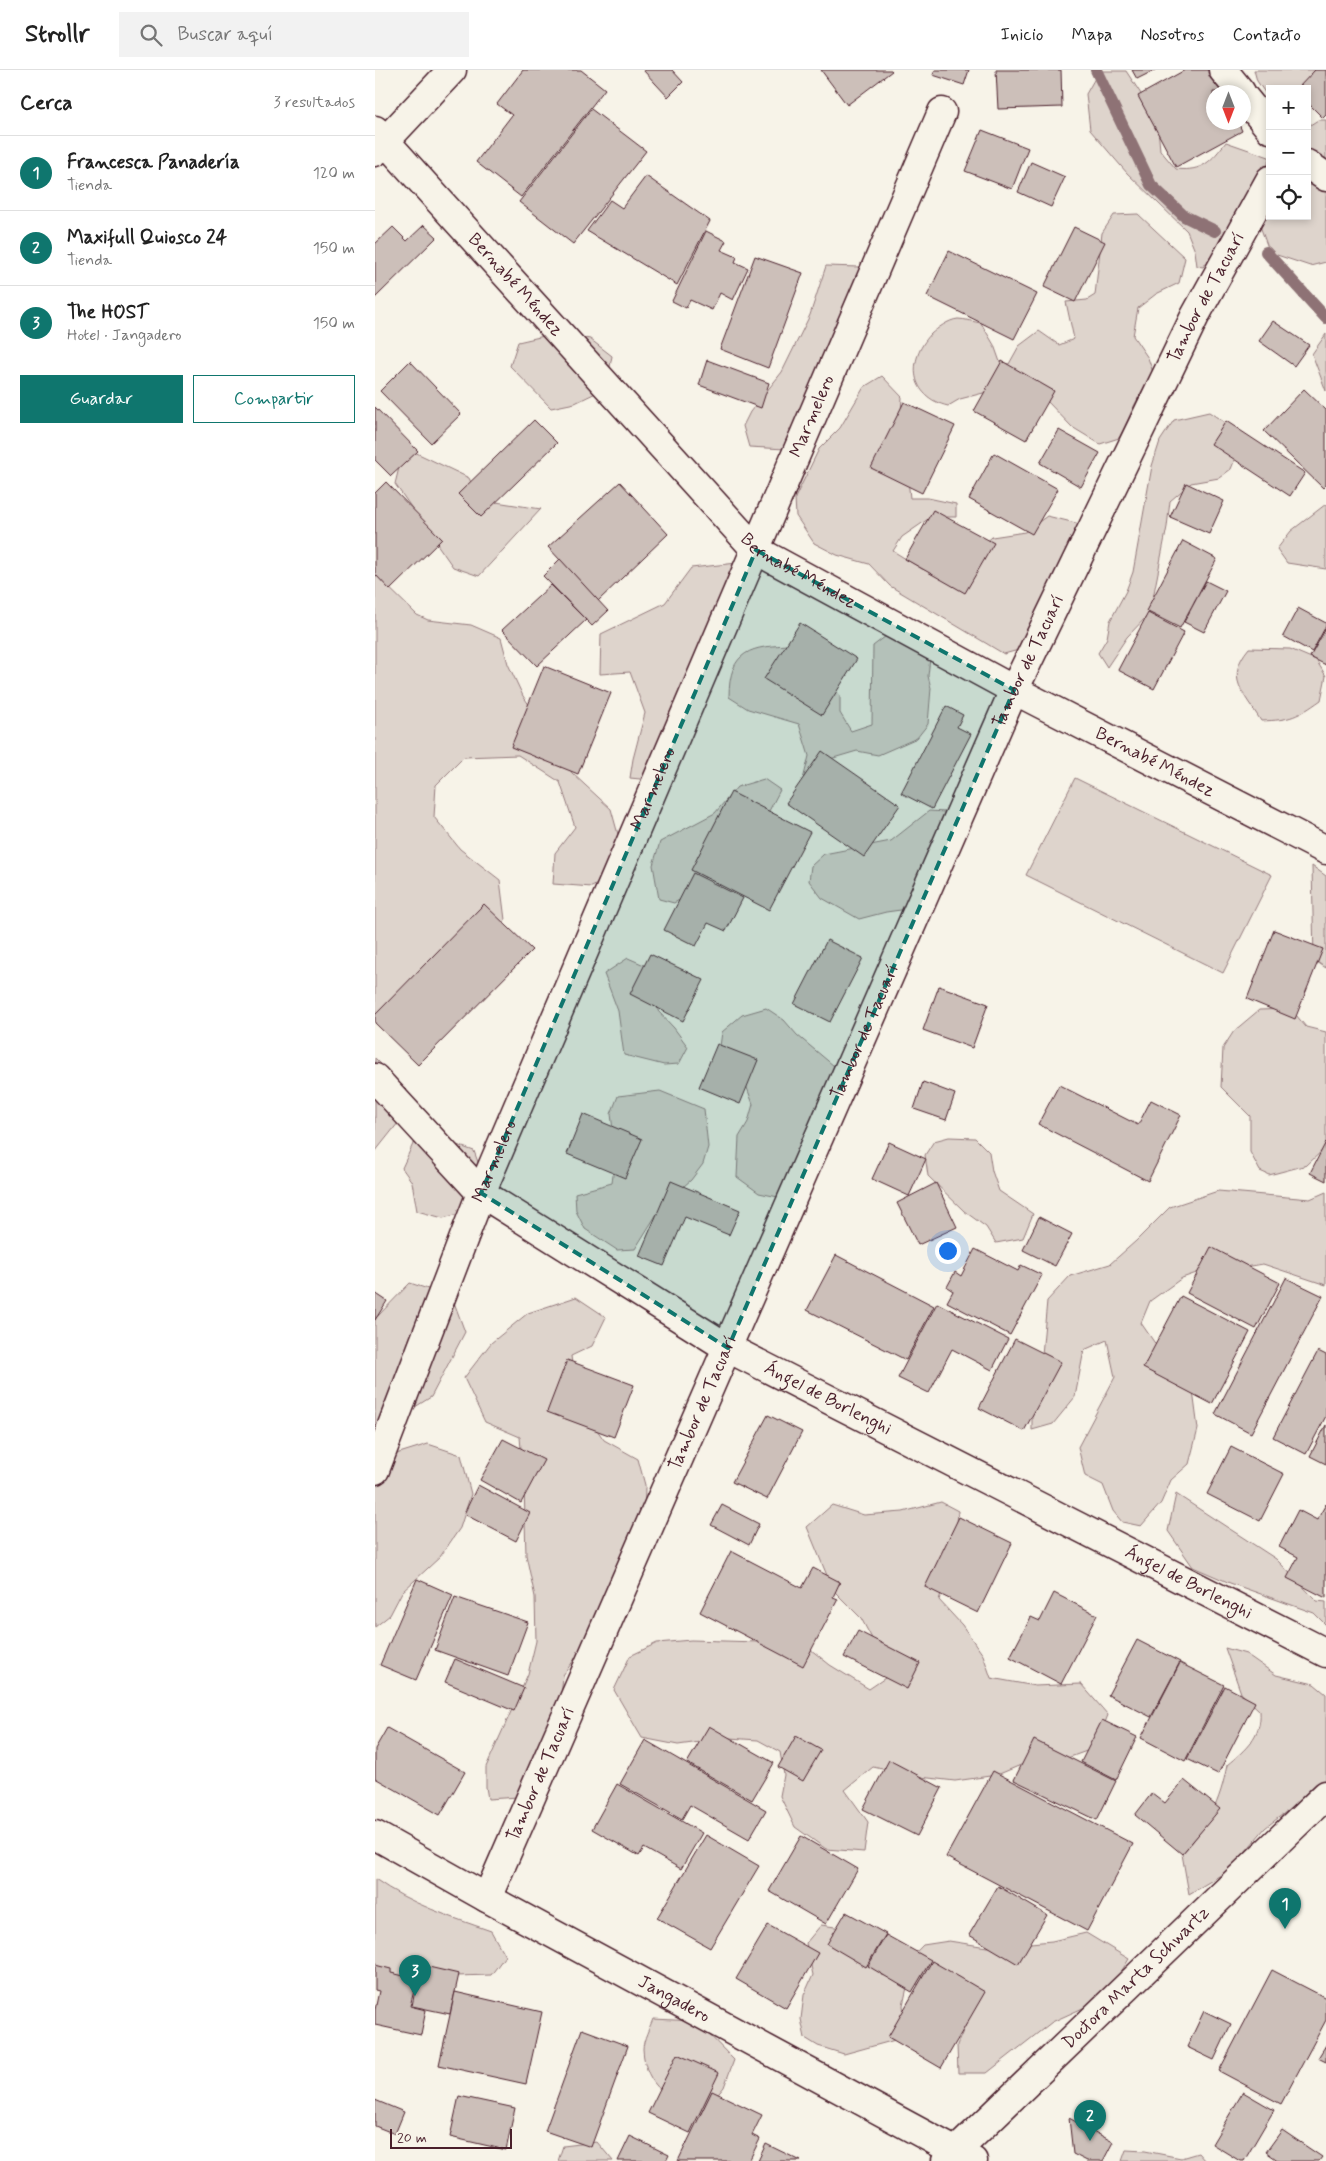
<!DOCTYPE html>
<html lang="es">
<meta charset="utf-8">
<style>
body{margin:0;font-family:Mynerve,sans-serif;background:#f2f2f2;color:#222}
.controls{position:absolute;right:15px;top:15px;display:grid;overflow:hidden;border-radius:0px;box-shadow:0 2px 8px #0003}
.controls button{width:45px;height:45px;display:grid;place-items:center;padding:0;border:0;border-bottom:1px solid #e0e0e0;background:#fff;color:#222;font:25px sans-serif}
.compass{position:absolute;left:831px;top:15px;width:45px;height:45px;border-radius:50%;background:#fff;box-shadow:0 2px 8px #0003;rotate:180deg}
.scale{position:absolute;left:15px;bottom:12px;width:122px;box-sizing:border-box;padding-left:5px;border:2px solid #4a1f2b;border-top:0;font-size:14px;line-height:18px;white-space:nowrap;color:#4a1f2b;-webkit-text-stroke:4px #f7f3e8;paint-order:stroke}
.you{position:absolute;left:572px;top:1180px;width:18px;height:18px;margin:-12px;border:4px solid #fff;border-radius:50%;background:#1a73e8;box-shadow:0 0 0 8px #1a73e833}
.badge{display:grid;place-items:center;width:32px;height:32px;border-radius:50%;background:#0f766e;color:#fff;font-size:16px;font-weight:700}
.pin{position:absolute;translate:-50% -41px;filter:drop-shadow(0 1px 2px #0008)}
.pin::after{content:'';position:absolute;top:26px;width:18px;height:15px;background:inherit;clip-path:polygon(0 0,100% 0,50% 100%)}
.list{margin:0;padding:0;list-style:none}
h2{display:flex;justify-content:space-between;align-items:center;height:65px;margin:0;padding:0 20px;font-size:21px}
h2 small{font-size:16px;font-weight:400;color:#767676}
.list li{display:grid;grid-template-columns:32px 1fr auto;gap:15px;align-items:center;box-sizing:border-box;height:75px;padding:0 20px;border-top:1px solid #e0e0e0}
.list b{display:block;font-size:19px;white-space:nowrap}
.list p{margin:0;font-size:16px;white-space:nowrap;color:#767676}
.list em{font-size:16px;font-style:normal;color:#767676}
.actions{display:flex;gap:10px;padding:15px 20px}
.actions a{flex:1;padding:11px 0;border:1px solid #0f766e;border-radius:0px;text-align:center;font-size:18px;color:#0f766e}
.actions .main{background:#0f766e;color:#fff}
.icon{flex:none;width:28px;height:28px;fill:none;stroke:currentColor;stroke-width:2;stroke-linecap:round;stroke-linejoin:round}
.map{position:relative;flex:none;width:951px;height:2091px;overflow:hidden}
header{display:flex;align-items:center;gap:30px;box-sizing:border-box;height:70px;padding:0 25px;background:#fff;border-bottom:1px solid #e0e0e0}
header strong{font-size:24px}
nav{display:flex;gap:28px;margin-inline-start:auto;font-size:18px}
.search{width:350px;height:45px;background:#f2f2f2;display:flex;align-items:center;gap:12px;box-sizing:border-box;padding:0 18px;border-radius:0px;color:#767676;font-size:19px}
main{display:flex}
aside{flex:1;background:#fff}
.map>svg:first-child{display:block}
.green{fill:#ded4cc;stroke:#947a7c}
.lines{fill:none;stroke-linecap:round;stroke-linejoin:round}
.stream{stroke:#8e7275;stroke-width:12}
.building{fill:#ccbfb9;stroke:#4a1f2b}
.minor-casing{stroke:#4a1f2b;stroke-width:31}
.secondary-casing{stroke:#4a1f2b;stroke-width:31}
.minor{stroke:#f7f3e8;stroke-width:28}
.secondary{stroke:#f7f3e8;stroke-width:28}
.marked{fill:#0f766e;fill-opacity:0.2;stroke:#0f766e;stroke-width:4;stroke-dasharray:10 6;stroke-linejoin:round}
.labels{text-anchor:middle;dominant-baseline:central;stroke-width:5;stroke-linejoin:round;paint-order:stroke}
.street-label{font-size:18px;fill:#4a1f2b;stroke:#f7f3e8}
</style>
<header>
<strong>Strollr</strong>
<div class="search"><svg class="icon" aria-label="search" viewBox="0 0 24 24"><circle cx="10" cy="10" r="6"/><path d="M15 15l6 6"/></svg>Buscar aquí</div>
<nav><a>Inicio</a><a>Mapa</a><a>Nosotros</a><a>Contacto</a></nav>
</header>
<main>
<aside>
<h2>Cerca<small>3 resultados</small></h2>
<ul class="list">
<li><span class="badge">1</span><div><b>Francesca Panadería</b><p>Tienda</p></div><em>120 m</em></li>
<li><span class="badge">2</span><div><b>Maxifull Quiosco 24</b><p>Tienda</p></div><em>150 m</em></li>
<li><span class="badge">3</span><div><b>The HOST</b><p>Hotel · Jangadero</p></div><em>150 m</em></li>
</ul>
<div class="actions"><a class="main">Guardar</a><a>Compartir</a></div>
</aside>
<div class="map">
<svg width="951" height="2091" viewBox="0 0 951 2091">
<rect width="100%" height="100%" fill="#f7f3e8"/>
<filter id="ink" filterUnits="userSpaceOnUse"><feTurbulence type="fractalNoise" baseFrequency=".02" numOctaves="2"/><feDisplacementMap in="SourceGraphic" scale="10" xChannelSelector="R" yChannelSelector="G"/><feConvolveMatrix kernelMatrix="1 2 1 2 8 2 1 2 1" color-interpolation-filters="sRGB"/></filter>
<g filter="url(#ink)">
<g class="green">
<polygon points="879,0 946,0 932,19 895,19 895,30 882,11"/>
<path d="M724,1H751L768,27L783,58L785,80L801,99C828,102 836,91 851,72L894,87L890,115L828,197L822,196L820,181L812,161L752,103L715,60L711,24Z"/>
<polygon points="943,50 951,50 951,89 946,93 932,89 932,57"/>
<polygon points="932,115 951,115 951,192 935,196 899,184 893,178 885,156 895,128 895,146 932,146"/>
<path d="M763,144L810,188L804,213L781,224L763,238L758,266L773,288L779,305C762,323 756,346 744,368L725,374L697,357L672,331L616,321L585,329L573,336C535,327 531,291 556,264C563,258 573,250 583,249C590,249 599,252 606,253L619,275L625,292L634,294L644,276L664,261L684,275L699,269L691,232L712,230L720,225L727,163L739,145Z"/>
<polygon points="451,196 484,197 485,218 410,379 374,377 368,356 375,342 407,302 435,245"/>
<polygon points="182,263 215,269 237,286 231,318 200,333 176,338 135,296 143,272"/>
<polygon points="951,264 951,321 937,284"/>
<polygon points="507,306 527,327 526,344 535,428 553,428 581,434 581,447 556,447 527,467 518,481 547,499 573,506 617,467 650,462 672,446 705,454 662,575 629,584 515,516 494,494 462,485 439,473 421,446 420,428 444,379 465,358 489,317"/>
<polygon points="834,342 858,358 862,384 856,399 844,408 816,413 795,431 792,457 775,543 752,567 732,597 723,583 732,568 735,551 751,521 758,502 777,396 785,371 799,350"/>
<polygon points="29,377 94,408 102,426 121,432 166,439 104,506 78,497 20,414"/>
<polygon points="951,434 951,499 912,493 902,479 916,461"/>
<polygon points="362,493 295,712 255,708 258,689 270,643 255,602 225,604 226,564 290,533 316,498"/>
<polygon points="0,504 42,545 53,550 96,555 126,568 133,594 148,626 184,678 197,703 236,739 244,768 238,804 217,817 178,814 180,783 200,757 185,712 143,685 89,687 61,715 59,747 85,779 125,810 130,850 110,875 15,947 0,945"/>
<path d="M515,563L556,579L553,606L556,618L553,654L542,668L503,685L482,681L455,689L421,737L434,686L424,654L373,639L354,627C354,580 376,576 417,575L465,625V643L476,661L497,654L498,576Z"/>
<path d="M874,578L915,579L941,590L951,606L946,630C922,647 916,650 886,651C869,623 849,608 874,578Z"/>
<polygon points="700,708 897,805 848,903 651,805"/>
<polygon points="389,709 405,720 394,741 370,747 331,806 315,824 299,833 284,829 278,795 285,772 340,743 362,717"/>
<polygon points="554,741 586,743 594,760 583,781 533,839 511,842 484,849 447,828 434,811 436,796 449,784 516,771"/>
<polygon points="937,796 951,806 951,898 939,890"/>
<polygon points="253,888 283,901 283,941 299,958 313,977 304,994 289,995 249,985 243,941 229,904"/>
<polygon points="391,938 409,950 422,965 465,1001 417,1119 403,1127 384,1123 362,1107 364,1067 373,1052 378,1034 368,1007 344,984 347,962 367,945"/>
<polygon points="916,939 931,957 951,962 951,1077 932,1095 894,1105 885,1101 875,1082 875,1046 846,1017 848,978 859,961 884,940"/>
<polygon points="0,988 24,1012 27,1048 0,1082"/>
<polygon points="285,1021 329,1039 333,1077 328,1094 316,1110 288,1134 260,1179 242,1180 210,1159 201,1141 200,1123 237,1113 241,1083 236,1044 243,1026"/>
<polygon points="574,1067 600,1068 614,1082 617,1101 624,1121 658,1144 648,1168 621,1173 611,1157 589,1141 553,1106 550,1085 559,1071"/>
<polygon points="65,1069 99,1081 109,1109 84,1144 68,1148 42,1141 37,1112 27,1098 38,1074"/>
<polygon points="843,1121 935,1129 951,1122 951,1215 888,1194 865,1198 833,1199 807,1208 775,1231 766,1253 788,1285 818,1321 823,1359 814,1394 796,1410 786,1433 766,1456 747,1452 738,1441 728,1415 710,1406 703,1377 740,1307 732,1270 709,1280 700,1327 678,1354 657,1360 657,1333 665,1306 672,1231 695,1206 735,1194 761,1171 795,1137"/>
<polygon points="35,1213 77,1227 90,1262 56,1327 0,1362 0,1249"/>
<polygon points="201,1227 231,1247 217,1276 196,1286 202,1331 229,1370 263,1389 270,1415 269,1466 202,1586 188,1605 185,1641 143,1727 113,1729 111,1717 111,1697 153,1604 161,1571 160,1527 151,1485 149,1415 145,1367 110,1352 89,1308 116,1273 153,1243"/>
<polygon points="53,1374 86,1385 96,1424 85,1458 65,1487 27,1522 15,1545 0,1557 0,1395 18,1385"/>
<polygon points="801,1424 901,1489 942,1531 951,1532 951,1555 939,1543 855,1513 818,1497 793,1461"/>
<polygon points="566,1432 583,1441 580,1480 564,1530 587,1555 608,1585 616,1608 660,1616 706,1614 733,1645 720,1678 684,1691 653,1692 622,1705 580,1711 545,1707 498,1697 470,1720 493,1752 489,1782 451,1779 420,1757 405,1726 409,1705 405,1682 383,1670 354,1668 303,1675 267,1668 239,1620 255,1586 282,1573 316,1570 383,1572 435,1579 455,1595 494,1619 516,1604 486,1548 458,1520 432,1457 457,1435 489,1445 528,1442"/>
<path d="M850,1578L871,1584L901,1605L939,1614L951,1624V1711L890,1758L856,1799L814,1824L807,1784C833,1756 845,1733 852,1695C870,1680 887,1666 885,1641L866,1623Z"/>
<path d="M0,1809C35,1834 76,1847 116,1861L130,1886L116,1905L10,1908L0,1891Z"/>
<polygon points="446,1855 474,1859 492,1879 506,1905 517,1907 548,1875 574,1871 612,1877 677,1871 711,1863 754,1889 730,1928 677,1952 612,2003 583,2003 582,1975 598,1938 583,1920 533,1913 528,1935 531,1967 469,1984 443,1976 430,1968 426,1949 429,1925 438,1905 431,1873"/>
<path d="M278,1949L321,1951L359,1990L349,2017L327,2044C296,2030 270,2018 268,1979C268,1970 275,1957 278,1949Z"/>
<polygon points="222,2072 238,2091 183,2091 188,2076"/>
<polygon points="751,2080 770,2081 806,2088 823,2083 830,2091 747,2091"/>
</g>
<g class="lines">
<g class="stream">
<polyline points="721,0 776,115 809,146 840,161"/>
<polyline points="891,182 951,248"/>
</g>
</g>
<g class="building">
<polygon points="148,0 206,0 230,19 146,127 101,92 137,45 122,34"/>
<polygon points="268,0 297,0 308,12 293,27"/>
<polygon points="446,0 516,0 517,1 472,35"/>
<polygon points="560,0 594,0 589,15 558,5"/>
<polygon points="621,0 686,0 687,37 623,39"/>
<polygon points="757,0 780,0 762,9"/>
<polygon points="810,0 834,0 847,22 838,22 838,52 863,52 867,61 801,97 763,26"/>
<polygon points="940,0 951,0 951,45 948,48 932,32 932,19 922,19"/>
<polygon points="216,39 271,81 198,174 144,132"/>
<polygon points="607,60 653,78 637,119 590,101"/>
<polygon points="656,92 690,107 676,137 643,122"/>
<polygon points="271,106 335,151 302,215 212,161 235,130 247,138"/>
<polygon points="49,155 62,167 0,228 0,174 18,157 32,171"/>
<polygon points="699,157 730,172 700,232 669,217"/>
<polygon points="331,161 351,171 346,180 362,187 360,192 373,198 358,230 345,223 337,240 315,230 311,238 297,231"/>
<polygon points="574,181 662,224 639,269 552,226"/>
<polygon points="380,186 428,203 393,298 345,279"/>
<polygon points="898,251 934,275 919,296 884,271"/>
<polygon points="332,290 394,313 386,338 324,315"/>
<polygon points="35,291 86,344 56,373 5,321"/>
<polygon points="627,291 679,321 651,370 599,341"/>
<polygon points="929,319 951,340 951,415 948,418 889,361"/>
<polygon points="529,332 580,356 547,423 496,398"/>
<polygon points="0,337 43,381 16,406 0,390"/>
<polygon points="159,350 182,373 106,447 83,424"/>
<polygon points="851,351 930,403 915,426 836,374"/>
<polygon points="684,360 725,383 706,417 665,393"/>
<polygon points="619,383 683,419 657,464 594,429"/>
<polygon points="11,412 67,469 15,520 0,504 0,423"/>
<polygon points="245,412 293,464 223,531 173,477"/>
<polygon points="811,413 849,431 834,464 795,447"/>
<polygon points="558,440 619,473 590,523 530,489"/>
<polygon points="808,471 842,489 805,558 771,541"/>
<polygon points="185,489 233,541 217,556 168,506"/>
<polygon points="831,511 851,521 829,562 809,552"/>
<polygon points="176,515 211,550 162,596 127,560"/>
<polygon points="923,538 951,553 951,556 937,582 908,566"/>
<polygon points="773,543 809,562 779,619 743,600"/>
<polygon points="425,553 482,589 447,645 389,609"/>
<polygon points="951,558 951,595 935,587"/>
<polygon points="169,596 236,623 203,704 136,677"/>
<polygon points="571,636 588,645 582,657 596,664 557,739 526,723"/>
<polygon points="447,681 525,735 489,787 411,733"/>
<polygon points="356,722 435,762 394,840 316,800"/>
<polygon points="318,803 368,828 351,861 333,853 321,876 289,860"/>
<polygon points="109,834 157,880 43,995 0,953 0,945"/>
<polygon points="899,860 948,879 920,949 872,929"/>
<polygon points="452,870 488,888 455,952 419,934"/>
<polygon points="275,884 329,910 308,951 255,924"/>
<polygon points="564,916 613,934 597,978 548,960"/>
<polygon points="342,974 383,990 365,1034 324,1017"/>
<polygon points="548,1012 580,1024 571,1050 539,1039"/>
<polygon points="684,1015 763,1055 776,1030 806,1045 773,1111 663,1054"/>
<polygon points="208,1044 267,1069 250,1108 192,1084"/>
<polygon points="514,1072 551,1089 534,1126 497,1109"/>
<polygon points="951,1072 951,1111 935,1103"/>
<polygon points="296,1111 365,1140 354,1165 310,1147 289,1196 264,1186"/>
<polygon points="561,1113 582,1157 543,1175 522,1133"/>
<polygon points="664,1147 697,1164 680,1196 648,1180"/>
<polygon points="836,1177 905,1213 881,1259 812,1223"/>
<polygon points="600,1179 643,1201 646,1195 667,1205 635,1265 572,1232 578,1221 572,1217 580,1202 586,1206"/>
<polygon points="461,1185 559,1236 531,1290 432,1240"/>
<polygon points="911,1208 948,1226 876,1363 840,1344"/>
<polygon points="0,1223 12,1231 0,1250"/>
<polygon points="806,1226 875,1262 837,1334 768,1298"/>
<polygon points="562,1233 633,1269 617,1300 577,1279 554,1323 523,1308"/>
<polygon points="640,1269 686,1292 649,1361 604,1338"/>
<polygon points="943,1281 951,1285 951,1346 931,1384 898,1367"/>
<polygon points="192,1290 259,1315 239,1367 172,1342"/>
<polygon points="393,1345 427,1362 392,1429 357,1412"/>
<polygon points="951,1355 951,1394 935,1386"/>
<polygon points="128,1369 169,1390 146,1433 105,1410"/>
<polygon points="856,1377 909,1404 885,1451 832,1424"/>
<polygon points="103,1415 155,1443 141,1471 89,1444"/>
<polygon points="951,1434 951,1528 912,1508 923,1487 904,1477 923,1440 942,1450"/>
<polygon points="347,1435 384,1454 374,1475 336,1455"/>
<polygon points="584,1447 637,1473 603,1543 550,1517"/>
<polygon points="356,1481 427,1518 438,1498 465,1512 458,1527 463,1529 428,1596 325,1542"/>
<polygon points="42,1509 78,1525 41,1610 5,1595"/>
<polygon points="679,1523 722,1545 686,1614 635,1587 656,1547 665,1551"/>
<polygon points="80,1527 153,1552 133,1606 60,1580"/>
<polygon points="483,1561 545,1593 532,1619 469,1587"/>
<polygon points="762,1570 805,1592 776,1647 733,1625"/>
<polygon points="80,1589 149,1618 139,1641 70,1612"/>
<polygon points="805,1593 849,1615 810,1691 766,1668"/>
<polygon points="850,1616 880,1632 843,1704 812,1689"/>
<polygon points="727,1650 762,1667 741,1710 706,1692"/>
<polygon points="334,1656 399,1693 377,1730 312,1693"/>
<polygon points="12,1658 90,1702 65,1745 0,1708 0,1679"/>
<polygon points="421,1666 446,1680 428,1711 403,1697"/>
<polygon points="270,1670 391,1740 374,1769 315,1735 307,1749 245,1714"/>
<polygon points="659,1670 741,1711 722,1750 639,1710"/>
<polygon points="514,1690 567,1718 542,1766 488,1739"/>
<polygon points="618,1701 758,1774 712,1861 571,1787"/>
<polygon points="809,1710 845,1739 807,1784 760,1745 777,1723 790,1733"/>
<polygon points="242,1714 327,1763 306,1799 269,1778 264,1786 217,1759"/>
<polygon points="331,1765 384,1796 335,1878 282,1848"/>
<polygon points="426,1766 483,1799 451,1854 394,1821"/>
<polygon points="623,1816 672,1845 643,1894 594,1865"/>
<polygon points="471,1842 511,1864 491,1897 452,1874"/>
<polygon points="393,1855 443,1883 411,1938 361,1909"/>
<polygon points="511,1865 556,1890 537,1922 493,1896"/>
<polygon points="557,1891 610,1922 566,1998 513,1967"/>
<polygon points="0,1895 16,1899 16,1903 42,1909 35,1936 51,1940 46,1965 0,1955 0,1940 4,1921 0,1920"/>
<polygon points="45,1895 84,1904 75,1944 37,1936"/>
<polygon points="897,1900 951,1928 951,1950 906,2034 844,2001"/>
<polygon points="80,1922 167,1942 151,2014 64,1995"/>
<polygon points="829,1941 856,1954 839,1990 812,1977"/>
<polygon points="207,1959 253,1976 216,2077 170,2061"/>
<polygon points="951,1975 951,1992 943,1988"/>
<polygon points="302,1984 344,2003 315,2063 273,2043"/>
<polygon points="337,2021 387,2045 377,2065 385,2069 374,2091 303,2091"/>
<polygon points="868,2022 899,2040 869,2091 865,2091 837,2074"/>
<polygon points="84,2026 140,2038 131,2080 75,2067"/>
<polygon points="0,2030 29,2042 20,2064 0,2056"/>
<polygon points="694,2048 738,2072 728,2091 712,2091 698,2084"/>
<polygon points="907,2060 947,2087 944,2091 904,2091 891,2082"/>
<polygon points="255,2066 294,2085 291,2091 243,2091"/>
<polygon points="391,2074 426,2091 383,2091"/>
</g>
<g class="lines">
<defs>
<g id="minor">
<polyline points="848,0 866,22"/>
<polyline points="868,26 895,59"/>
<path id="s1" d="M0,60L381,480L639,620L951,780"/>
<polyline points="932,94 951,107"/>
<path id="s2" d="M0,1008L106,1123L353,1278L951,1583"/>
<path id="s3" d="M0,1400L106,1123L567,42"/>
<path id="s4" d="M112,1828L639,620L820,246L895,110"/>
<path id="s5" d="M571,2091L951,1725"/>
</g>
<g id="secondary">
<polyline points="0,82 77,0"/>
<path id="s6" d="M0,1765L112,1828L598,2091"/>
</g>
</defs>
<use href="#minor" class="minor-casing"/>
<use href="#secondary" class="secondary-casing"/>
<use href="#minor" class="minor"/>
<use href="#secondary" class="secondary"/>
</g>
</g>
<path class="marked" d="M381,480L639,620L353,1278L106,1123Z"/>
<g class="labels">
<g class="street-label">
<text stroke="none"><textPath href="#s1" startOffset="209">Bernabé Méndez</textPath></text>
<text stroke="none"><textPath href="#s4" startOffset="1755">Tambor de Tacuarí</textPath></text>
<text stroke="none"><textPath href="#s3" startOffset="1141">Marmelero</textPath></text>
<text stroke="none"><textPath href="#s1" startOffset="614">Bernabé Méndez</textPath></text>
<text stroke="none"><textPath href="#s4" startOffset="1350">Tambor de Tacuarí</textPath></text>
<text stroke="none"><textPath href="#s1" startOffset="1019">Bernabé Méndez</textPath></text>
<text stroke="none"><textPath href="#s3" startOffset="736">Marmelero</textPath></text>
<text stroke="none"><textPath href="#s4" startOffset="945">Tambor de Tacuarí</textPath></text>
<text stroke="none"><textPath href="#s3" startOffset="331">Marmelero</textPath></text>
<text stroke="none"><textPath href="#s2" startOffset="560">Ángel de Borlenghi</textPath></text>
<text stroke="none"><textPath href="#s4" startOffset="540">Tambor de Tacuarí</textPath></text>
<text stroke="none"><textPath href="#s2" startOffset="965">Ángel de Borlenghi</textPath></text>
<text stroke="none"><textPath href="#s4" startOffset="135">Tambor de Tacuarí</textPath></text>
<text stroke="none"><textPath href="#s5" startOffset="264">Doctora Marta Schwartz</textPath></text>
<text stroke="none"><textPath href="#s6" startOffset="341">Jangadero</textPath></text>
</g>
</g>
</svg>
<div class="controls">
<button>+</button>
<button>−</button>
<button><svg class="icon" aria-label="locate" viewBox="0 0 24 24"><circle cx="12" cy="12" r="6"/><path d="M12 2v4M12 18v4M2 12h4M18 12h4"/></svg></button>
</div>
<svg class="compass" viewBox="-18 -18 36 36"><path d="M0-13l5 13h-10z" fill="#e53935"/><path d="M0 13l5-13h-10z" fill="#767676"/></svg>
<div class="scale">20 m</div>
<div class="you"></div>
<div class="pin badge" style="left:910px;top:1859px">1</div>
<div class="pin badge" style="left:715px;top:2071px">2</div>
<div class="pin badge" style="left:40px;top:1926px">3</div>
</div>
</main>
